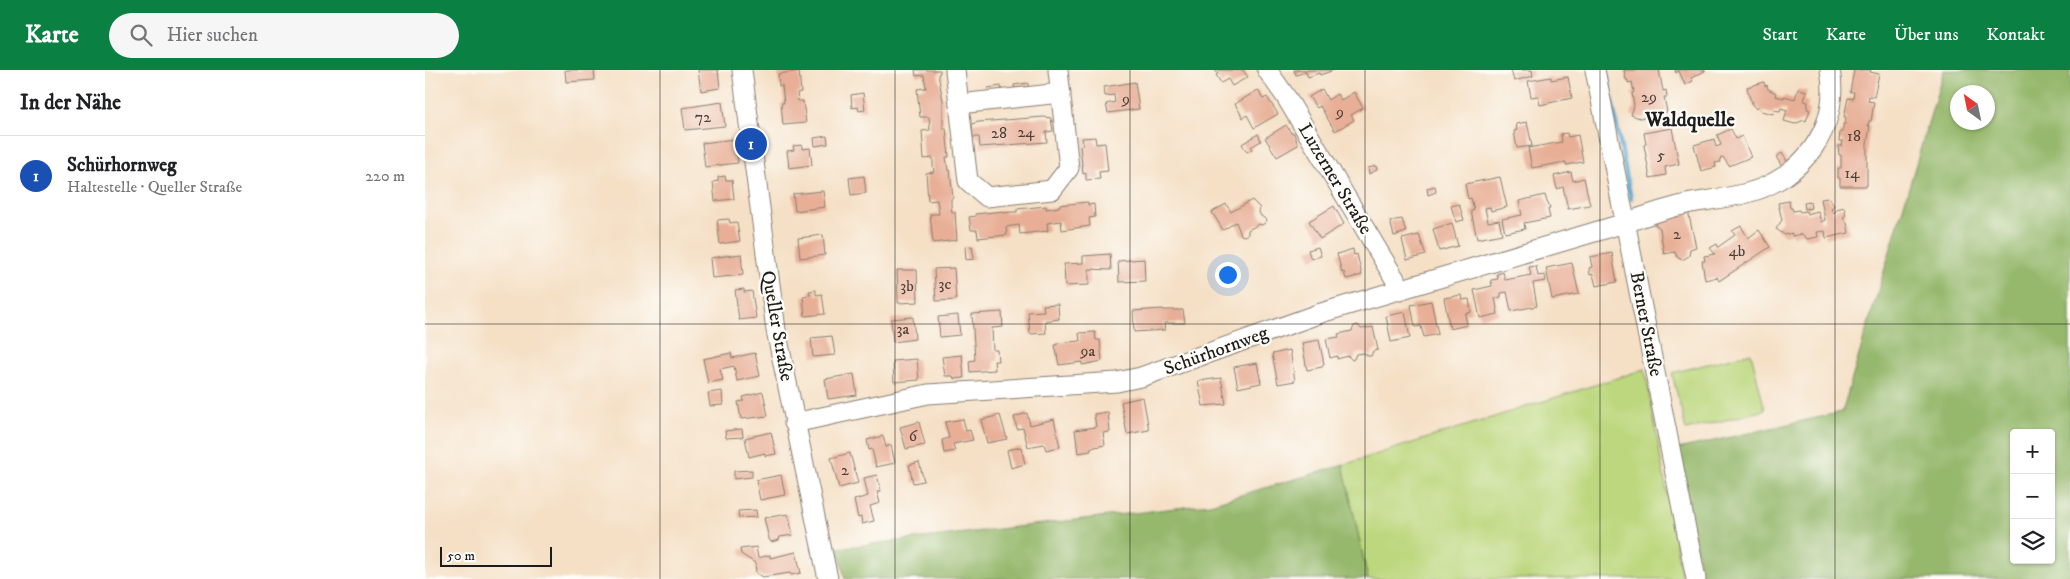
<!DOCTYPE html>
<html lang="de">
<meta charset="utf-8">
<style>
body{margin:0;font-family:"IM FELL DW Pica",serif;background:#f6f6f6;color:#202124}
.controls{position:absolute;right:15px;bottom:15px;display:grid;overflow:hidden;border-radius:5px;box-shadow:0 1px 4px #0004}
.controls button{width:45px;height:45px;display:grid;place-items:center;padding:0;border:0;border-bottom:1px solid #e0e0e0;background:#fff;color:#202124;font:25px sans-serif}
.compass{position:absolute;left:1525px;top:15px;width:45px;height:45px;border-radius:50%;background:#fff;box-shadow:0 1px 4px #0004;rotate:327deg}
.scale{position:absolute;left:15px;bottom:12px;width:112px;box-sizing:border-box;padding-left:5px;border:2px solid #1c1c1c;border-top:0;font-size:14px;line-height:18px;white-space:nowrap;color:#1c1c1c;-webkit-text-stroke:4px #fdfcf7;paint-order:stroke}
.you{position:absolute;left:802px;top:204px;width:18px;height:18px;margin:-12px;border:4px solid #fff;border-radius:50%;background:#1a73e8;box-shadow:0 0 0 8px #1a73e833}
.badge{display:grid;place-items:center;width:32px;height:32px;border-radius:50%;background:#0b8043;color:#fff;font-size:16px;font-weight:700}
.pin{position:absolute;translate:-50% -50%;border:2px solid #fff;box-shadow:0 1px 5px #0006}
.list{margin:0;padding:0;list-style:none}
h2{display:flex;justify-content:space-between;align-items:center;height:65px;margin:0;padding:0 20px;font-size:21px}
h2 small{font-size:16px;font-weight:400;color:#757577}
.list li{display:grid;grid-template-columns:32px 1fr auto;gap:15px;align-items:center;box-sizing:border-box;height:80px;padding:0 20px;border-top:1px solid #e0e0e0}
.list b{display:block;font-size:19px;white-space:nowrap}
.list p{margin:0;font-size:16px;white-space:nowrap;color:#757577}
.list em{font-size:16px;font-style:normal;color:#757577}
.icon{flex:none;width:28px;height:28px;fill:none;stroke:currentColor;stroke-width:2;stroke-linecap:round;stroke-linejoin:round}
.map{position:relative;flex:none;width:1645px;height:509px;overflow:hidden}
header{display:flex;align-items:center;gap:30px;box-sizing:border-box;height:70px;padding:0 25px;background:#0b8043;color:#fff}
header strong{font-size:24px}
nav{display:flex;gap:28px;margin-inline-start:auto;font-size:18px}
.search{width:350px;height:45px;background:#f6f6f6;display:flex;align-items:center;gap:12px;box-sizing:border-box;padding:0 18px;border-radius:28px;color:#757577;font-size:19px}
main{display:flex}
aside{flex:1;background:#fff}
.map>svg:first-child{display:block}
.green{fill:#bcd77d;stroke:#6c7a4c}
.forest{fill:#95b86c;stroke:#586a44;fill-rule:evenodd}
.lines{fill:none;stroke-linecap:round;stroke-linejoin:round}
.stream{stroke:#58acd4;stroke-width:4.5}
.building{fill:#e8af96}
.minor-casing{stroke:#887e71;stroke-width:21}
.minor{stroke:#fff;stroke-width:19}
.grid{fill:none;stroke:#1c1c1c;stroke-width:1;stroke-opacity:0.55}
.labels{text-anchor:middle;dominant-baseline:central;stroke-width:4.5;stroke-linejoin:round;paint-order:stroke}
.number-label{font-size:16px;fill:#4f413a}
.street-label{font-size:19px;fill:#1c1c1c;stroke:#fdfcf7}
.neighbourhood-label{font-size:20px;font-weight:bold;fill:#1c1c1c;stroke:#fdfcf7}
</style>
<header>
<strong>Karte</strong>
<div class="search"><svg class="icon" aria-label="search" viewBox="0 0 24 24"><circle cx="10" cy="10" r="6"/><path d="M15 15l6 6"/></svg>Hier suchen</div>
<nav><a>Start</a><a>Karte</a><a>Über uns</a><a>Kontakt</a></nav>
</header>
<main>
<aside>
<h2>In der Nähe<small></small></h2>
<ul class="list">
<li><span class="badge" style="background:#1a4fb4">1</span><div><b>Schürhornweg</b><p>Haltestelle · Queller Straße</p></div><em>220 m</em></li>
</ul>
</aside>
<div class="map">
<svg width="1645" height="509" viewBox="0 0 1645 509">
<rect width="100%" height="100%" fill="#fdfcf7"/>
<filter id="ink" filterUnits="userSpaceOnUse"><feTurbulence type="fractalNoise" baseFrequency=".02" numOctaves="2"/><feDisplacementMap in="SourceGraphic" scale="10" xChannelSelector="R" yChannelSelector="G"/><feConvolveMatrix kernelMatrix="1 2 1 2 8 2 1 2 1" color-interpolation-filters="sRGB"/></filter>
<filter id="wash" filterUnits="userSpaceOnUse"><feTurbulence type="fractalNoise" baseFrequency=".0096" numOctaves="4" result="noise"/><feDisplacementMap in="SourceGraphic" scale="20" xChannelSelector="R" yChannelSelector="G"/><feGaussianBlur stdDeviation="1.12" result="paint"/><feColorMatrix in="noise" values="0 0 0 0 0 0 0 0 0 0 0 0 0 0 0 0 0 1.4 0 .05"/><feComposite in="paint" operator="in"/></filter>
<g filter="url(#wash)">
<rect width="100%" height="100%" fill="#f5e0c6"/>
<g class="green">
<polygon points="1326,283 1340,340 1261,360 1247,303"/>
<polygon points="1220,299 1257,509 943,509 918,395"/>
</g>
<g class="forest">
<path d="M1519,0H1645V509H1277L1253,379L1417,342ZM1532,22H1562V52H1532ZM1589,363H1626V490H1589Z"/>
<polygon points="918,395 943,509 420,509 413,478 785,434"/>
</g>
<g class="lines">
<polyline class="stream" points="1181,0 1206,129"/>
</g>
<g id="blocks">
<g class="building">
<polygon points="140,0 169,0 170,10 141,12"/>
<polygon points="273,0 293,0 295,18 276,21"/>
<polygon points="490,0 515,0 515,3 513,4 518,31 518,58 521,58 524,87 521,87 522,94 523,100 525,100 528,128 526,129 526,135 527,142 530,142 532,170 508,173 505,144 514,144 512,130 503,131 501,103 509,102 508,95 508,88 499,89 497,61 505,60 504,47 495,47 492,19 501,18 499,5 491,6"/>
<polygon points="790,0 818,0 823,7 807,16 803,9 796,13 791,5 793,4"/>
<polygon points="869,0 909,0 895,5 894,3 883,7 881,2 871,5"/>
<polygon points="1086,0 1107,0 1108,6 1089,11"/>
<polygon points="1199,0 1234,0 1238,21 1241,20 1242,27 1239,27 1242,42 1215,48 1206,45 1209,36 1207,23 1209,22 1207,12 1203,13 1203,10 1201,10"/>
<polygon points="1250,0 1280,0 1280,1 1266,8 1268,11 1260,15 1254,1 1251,3"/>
<polygon points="1429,0 1446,0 1445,2 1454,4 1449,27 1444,26 1443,31 1449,32 1446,51 1444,51 1443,56 1445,56 1442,74 1442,116 1415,116 1415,108 1413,108 1413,98 1416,98 1416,85 1414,85 1413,76 1417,76 1418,71 1414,71 1415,62 1418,62 1418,54 1420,54 1421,47 1419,47 1423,28 1428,29 1429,22 1425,22"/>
<polygon points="374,1 376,22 372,23 373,31 378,31 381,53 358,55 356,33 359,33 357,15 354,16 353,4"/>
<polygon points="1126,7 1126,10 1143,7 1147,28 1115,35 1113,26 1106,27 1103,11"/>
<polygon points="710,12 714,39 683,43 681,34 690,32 689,25 680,26 679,17"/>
<polygon points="1339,12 1340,16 1342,15 1343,19 1351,23 1350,26 1359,28 1359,26 1370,29 1373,19 1382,21 1379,31 1383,32 1382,39 1385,40 1381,51 1379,50 1370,54 1359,51 1362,40 1356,38 1355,41 1349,40 1348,44 1336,41 1333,37 1331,39 1326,33 1328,32 1325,29 1322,17"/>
<polygon points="603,13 603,20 590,21 589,15"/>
<polygon points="576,16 577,22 564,24 563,18"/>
<polygon points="897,19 903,30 912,24 916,30 929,22 938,38 926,45 929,50 910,61 895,36 892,38 884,27"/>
<polygon points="833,20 838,29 842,27 853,44 829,58 822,45 818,48 810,34"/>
<polygon points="438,23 440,40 434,41 433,37 427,38 426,25"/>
<polygon points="297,32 300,56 260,60 257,38"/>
<polygon points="619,47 626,48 628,61 621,62 622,72 555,77 554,67 548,67 547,54 553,52"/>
<polygon points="1102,52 1107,76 1092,78 1089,61 1092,60 1091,54"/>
<polygon points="861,55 866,63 869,63 873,75 852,87 840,68"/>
<polygon points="1247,58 1254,94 1240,97 1241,105 1225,108 1219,75 1221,74 1219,63"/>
<polygon points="1306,59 1311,69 1317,66 1326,87 1304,96 1298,87 1295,89 1296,92 1290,93 1291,97 1276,101 1269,75 1289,69 1291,77 1296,75 1292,65"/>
<polygon points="1142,63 1143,67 1153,65 1158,92 1141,95 1141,92 1107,98 1103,78 1137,72 1136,64"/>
<polygon points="833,64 836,71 826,77 827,79 822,82 817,74"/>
<polygon points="402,66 403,74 390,76 389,68"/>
<polygon points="670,67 671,74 680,73 683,101 674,102 675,109 661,110 661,103 658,104 655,76 658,75 657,68"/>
<polygon points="310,69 313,93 280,97 277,73"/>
<polygon points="377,75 377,79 385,78 387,95 364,98 362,81 369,80 368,76"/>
<polygon points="1357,83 1364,94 1358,98 1351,87"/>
<polygon points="951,96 952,100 944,104 943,98"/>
<polygon points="1146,102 1148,111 1159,108 1165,135 1143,139 1138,117 1132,119 1129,106"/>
<polygon points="300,106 301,110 307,110 309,129 290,131 288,112 293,111 293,107"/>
<polygon points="439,106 441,123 426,125 424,108"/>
<polygon points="1075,107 1082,137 1066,141 1065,137 1060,138 1063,152 1074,150 1077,164 1052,169 1046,141 1049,140 1046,128 1043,129 1040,114"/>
<polygon points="1010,116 1011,122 1003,125 1002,118"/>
<polygon points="398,121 400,137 370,141 368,124"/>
<polygon points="1120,125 1122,132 1125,137 1123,140 1125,148 1099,153 1100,159 1080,163 1077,149 1097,145 1094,131"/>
<polygon points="1403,128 1409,135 1406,140 1409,143 1412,139 1419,137 1421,145 1418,147 1422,153 1424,163 1401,168 1400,161 1392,162 1393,167 1382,169 1377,164 1367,166 1367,163 1360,165 1351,159 1357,150 1353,133 1364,131 1365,138 1367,138 1368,141 1374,140 1375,142 1381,141 1382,144 1393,141 1396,152 1400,150 1396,129"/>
<polygon points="827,130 835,138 834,142 836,146 842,150 840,153 837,155 834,154 823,160 823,164 819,166 816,165 811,152 798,160 787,142 801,134 806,142"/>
<polygon points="663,132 663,135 669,134 670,147 664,148 665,156 637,160 636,151 622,153 623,161 595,164 594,155 587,156 581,157 582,165 553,168 552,160 546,160 544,147 551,146 550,144 579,141 579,143 586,142 592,142 592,139 621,136 621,139 628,138 634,137 634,135"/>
<polygon points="1385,132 1386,138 1380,139 1379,133"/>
<polygon points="1034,134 1039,150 1031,152 1026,136"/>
<polygon points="909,136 919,154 895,169 884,151"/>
<polygon points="1263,141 1271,177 1265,179 1264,186 1257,190 1252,187 1250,182 1239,184 1235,158 1228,153"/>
<polygon points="304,149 305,153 312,152 315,171 295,174 292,150"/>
<polygon points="977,149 981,162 969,166 965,151"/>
<polygon points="1027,153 1033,176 1014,181 1008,159"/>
<polygon points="1316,156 1323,168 1334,160 1345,177 1294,211 1292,207 1280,210 1277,191 1280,191 1279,186 1290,184 1285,178 1292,174 1293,177 1310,165 1307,161"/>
<polygon points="398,165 400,185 375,188 373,168"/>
<polygon points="994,165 1001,185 982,190 977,169"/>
<polygon points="547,176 549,189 541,190 540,177"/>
<polygon points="893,177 896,186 886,189 883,180"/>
<polygon points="928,179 929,185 932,184 937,205 921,209 919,202 917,203 912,184"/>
<polygon points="1187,183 1192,212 1171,216 1168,204 1165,205 1164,198 1167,197 1165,187"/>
<polygon points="316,184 318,205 287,208 285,188"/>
<polygon points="685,184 686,200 664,199 664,215 640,216 639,194 658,193 658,186"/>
<polygon points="719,189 720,211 694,212 693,191"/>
<polygon points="1147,193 1154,224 1127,229 1121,198"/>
<polygon points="1111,196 1113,206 1120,205 1121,211 1108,213 1112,236 1086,241 1082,222 1076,223 1076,227 1070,228 1073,244 1055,248 1049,220 1067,216 1066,210 1073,209 1072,204 1078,202 1080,210 1106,205 1104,197"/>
<polygon points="529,198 531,230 511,231 509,199"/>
<polygon points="472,200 492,200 493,232 473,233"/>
<polygon points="319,219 319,222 327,221 331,248 314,250 310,220"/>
<polygon points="391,220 391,225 397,224 400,244 380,246 378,226 385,225 384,221"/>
<polygon points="1036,225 1037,230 1044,229 1046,242 1040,244 1042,255 1025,259 1019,228"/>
<polygon points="1006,231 1013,264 999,267 996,256 990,257 986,235"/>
<polygon points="633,234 634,249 620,251 621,263 605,264 603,242 619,241 618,235"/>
<polygon points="738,239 738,240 758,240 760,253 739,253 740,260 709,262 708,241"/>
<polygon points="577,242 578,257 567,258 568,280 572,280 573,291 569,291 570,300 545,302 544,291 550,290 547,244"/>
<polygon points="980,242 985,268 966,272 961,246"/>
<polygon points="533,245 535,265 515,267 513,247"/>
<polygon points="488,247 490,269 468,272 466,249"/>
<polygon points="933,255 936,259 948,257 953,280 948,281 946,286 943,286 939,283 931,284 929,289 927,290 923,286 912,289 912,286 905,288 901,269 914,267 913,264 927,261 929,256"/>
<polygon points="670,262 671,270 675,270 677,291 657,295 657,292 634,295 630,275 632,275 632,273 655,271 654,263"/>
<polygon points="407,266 410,285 388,287 386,268"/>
<polygon points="894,270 899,294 897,297 882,300 877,273"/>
<polygon points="865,280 870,311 853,314 847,284"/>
<polygon points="306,283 307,288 330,283 335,306 312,311 309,296 295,299 298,310 283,313 278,289"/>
<polygon points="537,285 539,308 529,309 528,306 520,306 517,287"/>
<polygon points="492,289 494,310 469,312 468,291"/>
<polygon points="832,293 836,313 813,318 809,297"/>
<polygon points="429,304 432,325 403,329 400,309"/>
<polygon points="796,308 801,334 778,336 773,311"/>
<polygon points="297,321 298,335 285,336 283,323"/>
<polygon points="338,322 343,346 316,349 313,332 319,331 318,327"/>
<polygon points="718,327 724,360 702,364 696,332"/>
<polygon points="683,342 685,362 678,363 680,375 665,378 666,381 653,383 650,360 671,357 669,344"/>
<polygon points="602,343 605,355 629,349 635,377 621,380 619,374 603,377 598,358 592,359 589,347"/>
<polygon points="575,345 582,369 562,373 556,350"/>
<polygon points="538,349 541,361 545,360 548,370 528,374 530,381 519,383 517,370 524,368 520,352"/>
<polygon points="494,352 500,375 481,379 475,357"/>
<polygon points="317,359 318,367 301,368 300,361"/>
<polygon points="346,362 351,384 340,386 340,383 324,387 320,368"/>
<polygon points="458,366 461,377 466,375 470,393 451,397 447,379 444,380 442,370"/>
<polygon points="596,377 600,394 586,398 582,380"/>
<polygon points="425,383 433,413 414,418 406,388"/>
<polygon points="494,392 499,411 488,413 484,395"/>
<polygon points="327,400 327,407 309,409 309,401"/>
<polygon points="356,405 360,425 335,430 331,410"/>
<polygon points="452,405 456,421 452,422 455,433 445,436 449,451 437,454 436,447 433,448 429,430 443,426 439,408"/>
<polygon points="331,440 332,447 314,448 313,441"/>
<polygon points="363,444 368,465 355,467 354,470 346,472 344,469 339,448"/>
<polygon points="331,477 333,488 345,485 345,488 371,482 376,503 366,505 365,503 338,507 331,503 330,493 316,484 315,479"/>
</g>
</g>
</g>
<g filter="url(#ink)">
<use href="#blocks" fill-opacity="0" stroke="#887e71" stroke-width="1"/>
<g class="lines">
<defs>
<g id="minor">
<polyline points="317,0 351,260 403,509"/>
<polyline points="530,0 543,111 562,127 627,120 644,98 633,0"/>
<polyline points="842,0 861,27 970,209 975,221"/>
<polyline points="1170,0 1271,509"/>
<polyline points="534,34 636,23"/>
<path d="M369,353L503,324L692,312L716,307L896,243L1200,153C1222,145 1243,138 1266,133C1284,130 1304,128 1322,123C1377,109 1416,57 1405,0"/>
</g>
</defs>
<use href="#minor" class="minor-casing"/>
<use href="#minor" class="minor"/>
</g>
</g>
<path class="grid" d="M235,0V509M470,0V509M705,0V509M940,0V509M1175,0V509M1410,0V509M0,254H1645"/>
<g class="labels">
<g class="number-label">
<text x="1224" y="27">29</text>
<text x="701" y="29">9</text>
<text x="915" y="42">9</text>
<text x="278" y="47">72</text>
<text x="601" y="62">24</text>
<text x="574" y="63">28</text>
<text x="1429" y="66">18</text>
<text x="1236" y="85">5</text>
<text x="1427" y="103">14</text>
<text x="1252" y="164">2</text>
<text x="1312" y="181">4b</text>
<text x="520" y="214">3c</text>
<text x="482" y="216">3b</text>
<text x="478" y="259">3a</text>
<text x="663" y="281">9a</text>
<text x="488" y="366">6</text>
<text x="420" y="400">2</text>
</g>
<g class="street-label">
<text transform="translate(910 109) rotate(59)">Luzerner Straße</text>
<text transform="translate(1221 254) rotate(79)">Berner Straße</text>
<text transform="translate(352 256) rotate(80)">Queller Straße</text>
<text transform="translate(791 281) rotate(-20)">Schürhornweg</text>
</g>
<g class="neighbourhood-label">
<text x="1265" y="50">Waldquelle</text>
</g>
</g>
</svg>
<div class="controls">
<button>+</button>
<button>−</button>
<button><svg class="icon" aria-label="layers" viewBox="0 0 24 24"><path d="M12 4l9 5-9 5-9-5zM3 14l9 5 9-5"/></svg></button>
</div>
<svg class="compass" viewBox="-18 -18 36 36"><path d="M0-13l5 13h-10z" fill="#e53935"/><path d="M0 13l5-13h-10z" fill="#757577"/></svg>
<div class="scale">50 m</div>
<div class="you"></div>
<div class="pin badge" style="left:326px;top:74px;background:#1a4fb4">1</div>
</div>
</main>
